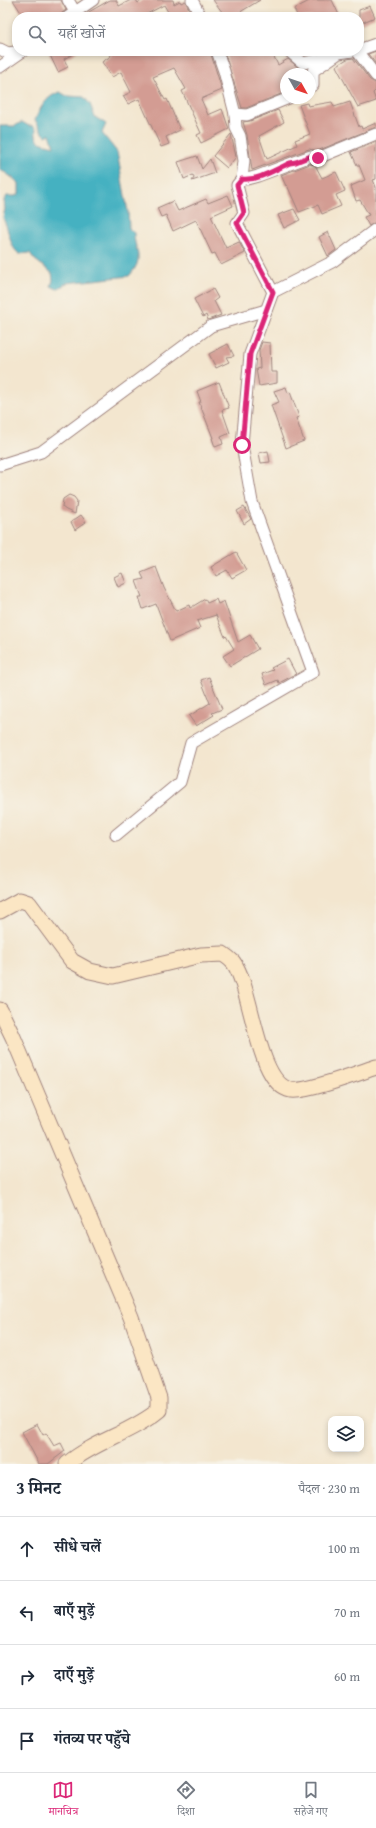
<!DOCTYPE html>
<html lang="hi">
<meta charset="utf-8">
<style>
body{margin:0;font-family:"Gentium Book Plus","Noto Serif Devanagari",serif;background:#f6f6f7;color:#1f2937}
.controls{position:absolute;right:12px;bottom:12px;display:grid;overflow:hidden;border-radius:8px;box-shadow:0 2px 6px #0003}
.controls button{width:36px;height:36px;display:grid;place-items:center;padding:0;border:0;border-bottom:1px solid #e0e1e3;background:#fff;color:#1f2937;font:20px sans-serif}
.compass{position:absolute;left:280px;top:68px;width:36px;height:36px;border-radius:50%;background:#fff;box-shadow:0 2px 6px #0003;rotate:130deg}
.stop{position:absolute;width:12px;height:12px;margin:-9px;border:3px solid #db2777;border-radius:50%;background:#fff}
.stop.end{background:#db2777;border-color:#fff;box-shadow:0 1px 4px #0008}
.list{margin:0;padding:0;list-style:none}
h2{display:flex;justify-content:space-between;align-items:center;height:52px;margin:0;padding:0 16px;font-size:17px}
h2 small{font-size:13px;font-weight:400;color:#747a83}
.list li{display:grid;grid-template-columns:26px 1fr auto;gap:12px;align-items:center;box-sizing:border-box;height:64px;padding:0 16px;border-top:1px solid #e0e1e3}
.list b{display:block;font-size:15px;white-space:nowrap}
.list em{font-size:13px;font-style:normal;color:#747a83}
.icon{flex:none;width:22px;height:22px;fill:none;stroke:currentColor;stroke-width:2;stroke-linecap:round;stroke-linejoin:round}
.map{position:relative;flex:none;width:376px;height:1464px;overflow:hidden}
.search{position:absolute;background:#fff;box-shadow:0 2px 6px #0003;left:12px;right:12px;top:12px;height:44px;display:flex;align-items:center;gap:10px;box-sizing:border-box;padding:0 14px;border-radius:16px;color:#747a83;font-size:15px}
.sheet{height:308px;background:#fff}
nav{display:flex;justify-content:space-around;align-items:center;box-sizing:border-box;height:56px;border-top:1px solid #e0e1e3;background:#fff;font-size:11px;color:#747a83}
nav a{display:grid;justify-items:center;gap:2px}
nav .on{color:#db2777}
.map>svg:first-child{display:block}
.water{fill:#44b1c1;stroke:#476876}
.building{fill:#d39c93}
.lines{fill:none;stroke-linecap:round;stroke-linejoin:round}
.street-casing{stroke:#9e827d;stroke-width:13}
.secondary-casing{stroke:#9e827d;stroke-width:17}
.street{stroke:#fff;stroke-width:11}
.secondary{stroke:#fbe6c4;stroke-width:15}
.route{stroke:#db2777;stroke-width:5}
</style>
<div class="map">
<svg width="376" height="1464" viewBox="0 0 376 1464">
<rect width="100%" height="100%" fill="#f7f3e8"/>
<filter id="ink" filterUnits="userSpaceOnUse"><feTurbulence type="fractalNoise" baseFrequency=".025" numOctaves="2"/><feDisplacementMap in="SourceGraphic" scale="8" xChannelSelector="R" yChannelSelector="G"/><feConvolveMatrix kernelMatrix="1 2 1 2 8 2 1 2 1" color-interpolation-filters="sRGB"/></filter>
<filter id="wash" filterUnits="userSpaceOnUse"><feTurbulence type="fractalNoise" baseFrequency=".012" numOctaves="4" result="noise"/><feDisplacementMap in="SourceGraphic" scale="16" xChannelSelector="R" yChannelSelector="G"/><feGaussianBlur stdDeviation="0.9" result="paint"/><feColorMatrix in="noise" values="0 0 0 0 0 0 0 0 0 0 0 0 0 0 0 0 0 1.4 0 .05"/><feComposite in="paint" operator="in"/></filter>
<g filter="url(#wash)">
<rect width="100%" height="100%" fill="#f3e6cf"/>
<path class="water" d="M60,92L67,96L84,97L90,104L95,117L106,124L102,133L117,152L128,212L129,228L134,233C134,252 146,257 129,276L67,283L57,289L51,286L53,280L52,273L34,259L30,253L19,254C10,245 12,243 8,232C7,226 4,222 3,217L5,209L4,200L7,196H15L19,194V183L6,173L0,170V126H15L22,122L29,126H33L36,129C34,144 44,143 54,146L50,134L46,136C41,132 39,126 35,120C41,107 45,97 60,92Z"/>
<g id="blocks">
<g class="building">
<polygon points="13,0 61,0 66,10 57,17 24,17"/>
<polygon points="110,0 116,0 119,6 131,0 136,0 138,3 143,0 173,0 174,4 180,1 181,3 185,1 193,17 171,17 164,5 141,17 80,17"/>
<polygon points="213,0 260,0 232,17 226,17"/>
<polygon points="311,0 332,0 340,17 298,17 294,9"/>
<polygon points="370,6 375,17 359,24 359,10"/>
<polygon points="48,51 78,51 64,59 68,67 58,72"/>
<polygon points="118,51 210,51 222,90 201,99 208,115 222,109 229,129 201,143 197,135 201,133 182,91 186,89 174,68 153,77 165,100 167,99 180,130 166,137 169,144 161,147 139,99 128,104 123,96 131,92 121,72 112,77 102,62 111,56 110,54"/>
<polygon points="224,51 271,51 278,65 288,59 299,68 306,70 306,74 286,74 286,92 246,108 242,108"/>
<polygon points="376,51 376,64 368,54"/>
<polygon points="353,58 370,80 376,83 376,90 373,93 376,101 358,107 336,66 347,59"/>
<polygon points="332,102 334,107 350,102 359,127 361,126 362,129 376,123 376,127 317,151 309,149 252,170 247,135 243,122 250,121 278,110 284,122 259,136 267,159 297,145 295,140 310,134 299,105 307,103 308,106"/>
<polygon points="231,134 236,157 227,168 213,156"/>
<polygon points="376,142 376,179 373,180 376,187 376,222 369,226 364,217 369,215 360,200 356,201 351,186 365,180 359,165 357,165 351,152"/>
<polygon points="197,156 202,169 210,159 215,173 192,181 194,178 193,175 184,179 178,162"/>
<polygon points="310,164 315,165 322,178 336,172 345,191 336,195 341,206 322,214 318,205 299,212 287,185 286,186 281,175"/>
<polygon points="228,195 233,206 211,216 226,248 239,242 245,253 221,265 215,253 212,254 196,220 173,231 166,215 161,217 157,208 173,201 178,211 206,199 208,203"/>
<polygon points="294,209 300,220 284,228 278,215"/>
<polygon points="328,232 336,250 328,256 319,237"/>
<polygon points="213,289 218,298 214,301 221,315 208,320 206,315 203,317 194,299"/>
<polygon points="262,342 270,343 271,372 277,372 277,383 259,386 256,369 260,368 259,350"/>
<polygon points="228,344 234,356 226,357 229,362 216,368 209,354"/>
<polygon points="219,382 229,408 222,410 230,433 221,437 223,444 215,447 212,438 213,438 199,402 201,402 197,391"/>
<polygon points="286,387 288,393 290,392 299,417 296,418 304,441 286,448 271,405 279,402 274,391"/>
<polygon points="268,451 270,462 261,463 259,453"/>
<polygon points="69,495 74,497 77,501 75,514 66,510 62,507 63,499"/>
<polygon points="244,507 251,519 244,524 237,511"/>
<polygon points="81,515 86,522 75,530 71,522"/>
<polygon points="236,552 246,570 232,578 227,570 216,576 211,567"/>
<polygon points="156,567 164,588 176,611 189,605 190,608 205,599 207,603 216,599 218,604 224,601 238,642 250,635 258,649 230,666 223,656 234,649 226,636 225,637 216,615 197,621 200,628 170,641 156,604 143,609 139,597 142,597 136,581 144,579 141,573"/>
<polygon points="122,573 126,583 118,587 114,577"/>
<polygon points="288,659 296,674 279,683 278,680 266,685 262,674 273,670 271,668"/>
<polygon points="209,677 222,709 212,713 214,715 196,726 189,716 210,703 201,680"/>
<polygon points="37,1424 43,1435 46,1433 54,1446 61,1443 65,1451 48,1464 39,1464 22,1432"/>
</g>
</g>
</g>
<g filter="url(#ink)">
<use href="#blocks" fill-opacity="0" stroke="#9e827d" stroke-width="1"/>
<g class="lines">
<defs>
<g id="street">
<polyline points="68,0 75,12"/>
<polyline points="192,0 201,17"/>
<polyline points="68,17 93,0"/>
<polyline points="0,49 8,53 22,51"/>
<polyline points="359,50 376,44"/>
<polyline points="217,51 224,71 235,114 236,128 240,136 244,161 242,179 247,179 258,176 311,156 314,158 318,158 376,134"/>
<polyline points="289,51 303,63 328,58"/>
<polyline points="357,51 376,76"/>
<polyline points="0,67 23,51"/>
<polyline points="310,86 313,85 313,71 339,53 352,51"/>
<polyline points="235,114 247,115 289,98"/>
<polyline points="242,179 237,185 244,213 237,223 273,292"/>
<polyline points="0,465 41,452 211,326 266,310"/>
<polyline points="116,835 180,782 191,743 313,672 252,502 242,445 250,354 273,292 332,262 376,229"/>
</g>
<g id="secondary">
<path d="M0,911L20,900L29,903L72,961L90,971L113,976L201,955L223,954C226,956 230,959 233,962C253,988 256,1084 291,1090C305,1093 361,1072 376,1067"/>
<path d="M0,1010L13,1037L131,1317L159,1398V1410C131,1433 95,1441 67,1464"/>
</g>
</defs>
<use href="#street" class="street-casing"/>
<use href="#secondary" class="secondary-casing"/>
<use href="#street" class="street"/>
<use href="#secondary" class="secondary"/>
</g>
</g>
<g class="lines" filter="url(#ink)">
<path class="route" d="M242,445L250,354L273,292L237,223L244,213L237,185L242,179C258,181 276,169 290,163L296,162L311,156L314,158H318"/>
</g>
</svg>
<div class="controls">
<button><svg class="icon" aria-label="layers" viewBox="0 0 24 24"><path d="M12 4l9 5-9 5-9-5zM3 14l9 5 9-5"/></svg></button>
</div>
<svg class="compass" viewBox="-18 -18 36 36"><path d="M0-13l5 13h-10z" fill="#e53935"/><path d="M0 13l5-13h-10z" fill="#747a83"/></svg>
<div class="stop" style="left:242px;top:445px"></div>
<div class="stop end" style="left:318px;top:158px"></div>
<div class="search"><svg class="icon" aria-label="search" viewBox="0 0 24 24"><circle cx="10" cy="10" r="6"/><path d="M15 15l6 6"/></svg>यहाँ खोजें</div>
</div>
<section class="sheet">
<h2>3 मिनट<small>पैदल · 230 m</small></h2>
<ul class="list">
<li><svg class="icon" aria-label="ahead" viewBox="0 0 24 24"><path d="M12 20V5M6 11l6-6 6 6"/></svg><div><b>सीधे चलें</b></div><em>100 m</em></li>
<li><svg class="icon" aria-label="left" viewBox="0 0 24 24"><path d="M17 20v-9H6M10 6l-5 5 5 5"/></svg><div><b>बाएँ मुड़ें</b></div><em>70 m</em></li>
<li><svg class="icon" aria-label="right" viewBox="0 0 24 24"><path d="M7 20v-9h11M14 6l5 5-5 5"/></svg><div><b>दाएँ मुड़ें</b></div><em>60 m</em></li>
<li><svg class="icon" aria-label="arrive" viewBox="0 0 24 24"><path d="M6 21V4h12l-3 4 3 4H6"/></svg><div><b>गंतव्य पर पहुँचे</b></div></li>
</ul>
</section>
<nav>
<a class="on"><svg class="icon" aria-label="map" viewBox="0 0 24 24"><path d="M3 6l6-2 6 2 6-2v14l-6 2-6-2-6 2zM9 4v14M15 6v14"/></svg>मानचित्र</a>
<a><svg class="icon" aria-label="directions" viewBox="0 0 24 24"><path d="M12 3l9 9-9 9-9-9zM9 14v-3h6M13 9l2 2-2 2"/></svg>दिशा</a>
<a><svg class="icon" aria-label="saved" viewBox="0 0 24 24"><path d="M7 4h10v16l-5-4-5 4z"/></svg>सहेजे गए</a>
</nav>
